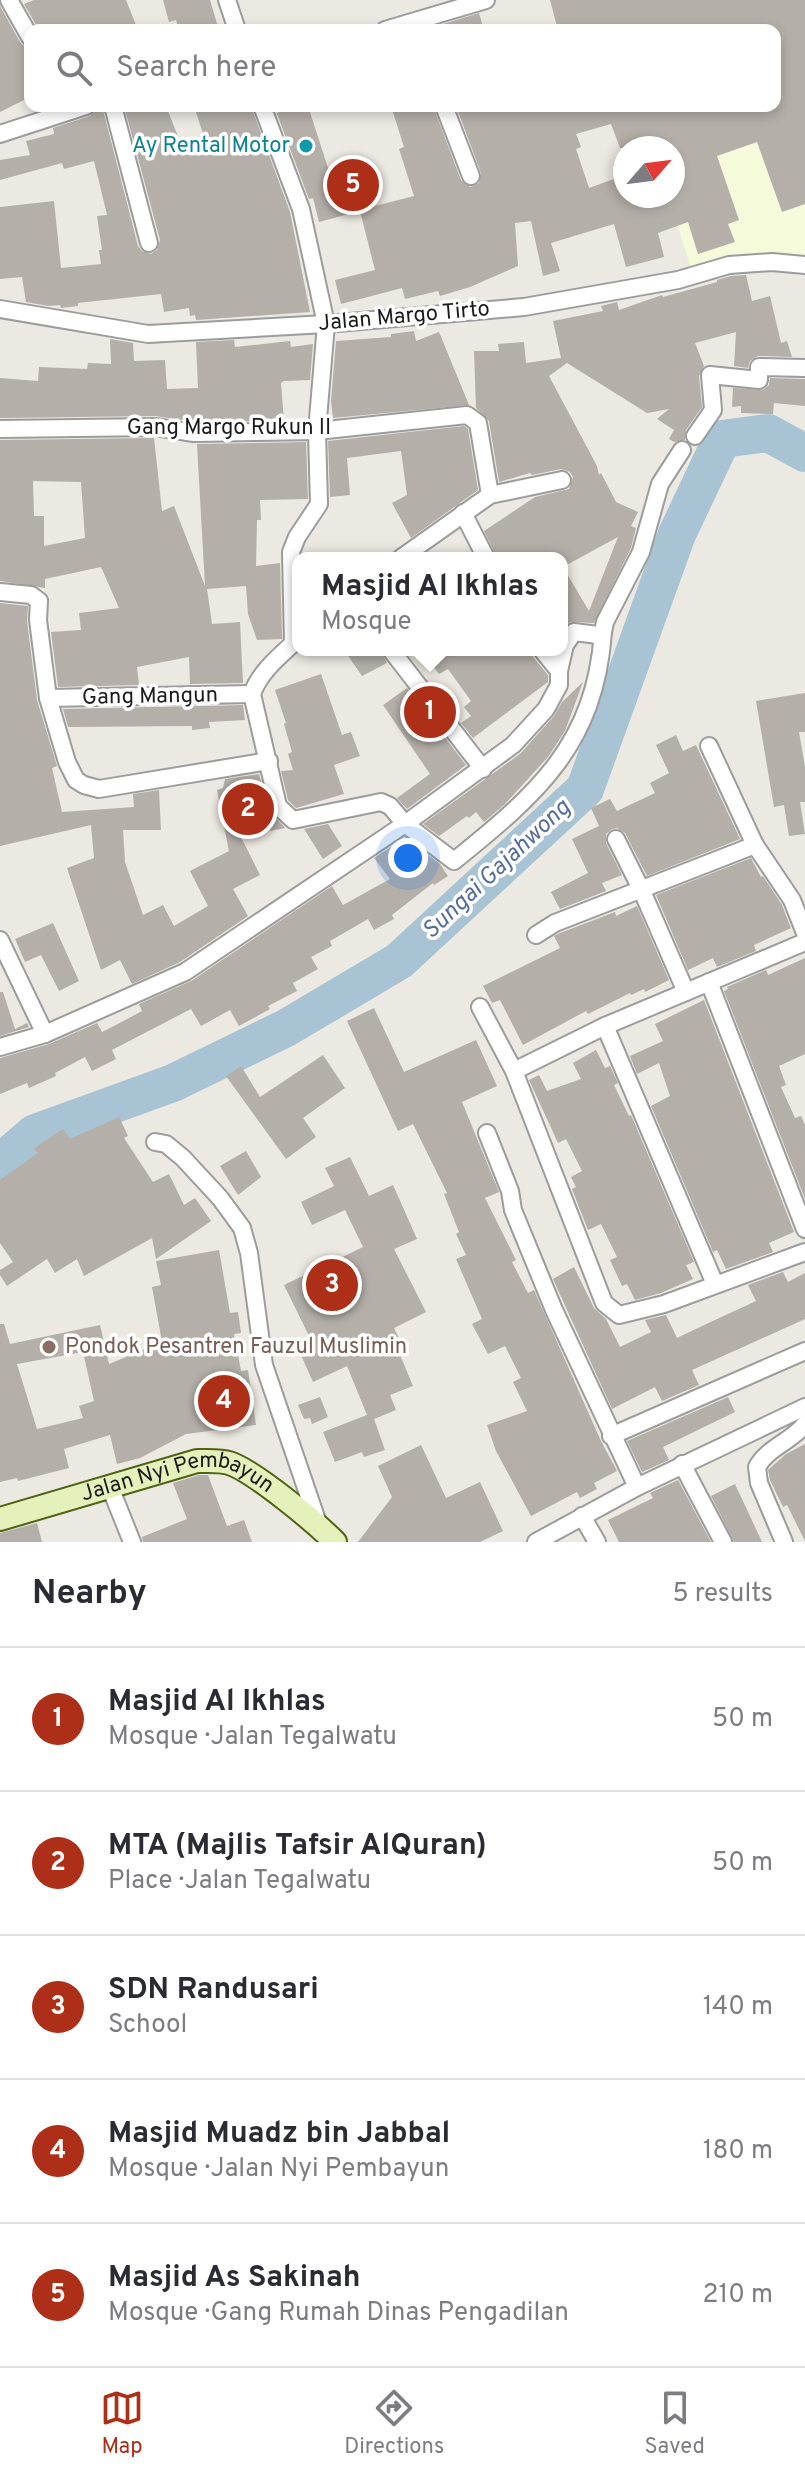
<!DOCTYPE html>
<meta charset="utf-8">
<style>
body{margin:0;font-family:Overpass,sans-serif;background:#f2f2f3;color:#2b2b33}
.compass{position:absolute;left:613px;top:136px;width:72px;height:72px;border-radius:50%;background:#fff;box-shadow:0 4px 12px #0003;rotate:62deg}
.you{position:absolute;left:408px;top:858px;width:28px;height:28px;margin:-20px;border:6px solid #fff;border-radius:50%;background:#1a73e8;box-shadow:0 0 0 12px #1a73e833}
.badge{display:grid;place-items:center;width:52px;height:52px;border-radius:50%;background:#ae2f17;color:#fff;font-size:26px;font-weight:700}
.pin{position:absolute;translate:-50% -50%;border:4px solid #fff;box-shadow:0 2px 8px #0006}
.popup{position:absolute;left:292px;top:552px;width:276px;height:104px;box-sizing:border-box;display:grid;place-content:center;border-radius:16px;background:#fff;filter:drop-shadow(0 2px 6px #0005);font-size:26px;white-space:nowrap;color:#7c7c81}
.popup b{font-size:30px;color:#2b2b33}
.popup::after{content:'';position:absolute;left:50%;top:100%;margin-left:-16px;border:16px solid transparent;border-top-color:#fff}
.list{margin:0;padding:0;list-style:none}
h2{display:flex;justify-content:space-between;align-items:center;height:104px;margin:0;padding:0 32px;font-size:34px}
h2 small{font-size:26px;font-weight:400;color:#7c7c81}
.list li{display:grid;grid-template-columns:52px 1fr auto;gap:24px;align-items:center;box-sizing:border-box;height:144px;padding:0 32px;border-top:2px solid #e1e1e2}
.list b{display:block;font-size:30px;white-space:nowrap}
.list p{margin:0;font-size:26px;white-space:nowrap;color:#7c7c81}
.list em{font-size:26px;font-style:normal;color:#7c7c81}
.icon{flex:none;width:44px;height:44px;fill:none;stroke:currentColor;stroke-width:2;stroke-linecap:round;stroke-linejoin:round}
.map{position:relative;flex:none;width:805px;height:1542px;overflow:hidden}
.search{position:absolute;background:#fff;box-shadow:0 4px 12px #0003;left:24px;right:24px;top:24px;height:88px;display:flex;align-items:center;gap:20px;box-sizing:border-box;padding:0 28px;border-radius:16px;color:#7c7c81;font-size:30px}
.sheet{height:824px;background:#fff}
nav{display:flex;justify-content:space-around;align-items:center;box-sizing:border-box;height:112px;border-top:2px solid #e1e1e2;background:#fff;font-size:22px;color:#7c7c81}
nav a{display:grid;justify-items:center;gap:4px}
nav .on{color:#ae2f17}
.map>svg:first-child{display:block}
.education{fill:#f5fadb}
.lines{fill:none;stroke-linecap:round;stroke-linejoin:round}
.river{stroke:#a7c3d4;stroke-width:38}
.building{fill:#b4afa8;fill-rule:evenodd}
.street-casing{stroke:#9c9c9c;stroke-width:20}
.secondary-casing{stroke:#4d6311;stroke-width:26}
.street{stroke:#fff;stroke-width:16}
.secondary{stroke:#e5f1ba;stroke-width:22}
.culture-dot{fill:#0f9aa8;stroke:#fff;stroke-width:3}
.education-dot{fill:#8d6e63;stroke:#fff;stroke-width:3}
.labels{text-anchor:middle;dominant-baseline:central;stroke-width:7;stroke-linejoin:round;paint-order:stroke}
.culture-label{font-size:22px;fill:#0d838f;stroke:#fff;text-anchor:end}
.street-label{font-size:22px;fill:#1b1b1b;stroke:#fff}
.education-label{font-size:22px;fill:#785e54;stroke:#fff;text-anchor:start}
.water-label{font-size:24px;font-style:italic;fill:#546d9e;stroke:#fff}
</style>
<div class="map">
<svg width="805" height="1542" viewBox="0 0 805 1542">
<rect width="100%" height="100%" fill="#ebe9e1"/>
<polygon class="education" points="805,0 805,259 692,271 668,196 673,196 673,148 775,106 775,30"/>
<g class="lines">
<polyline class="river" points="0,1163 35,1133 173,1083 286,1028 399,961 585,789 677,534 722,439 768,433 805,453"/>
</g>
<g class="building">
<polygon points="34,0 126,0 138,30 39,30 24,4"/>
<polygon points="163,0 210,0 219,30 179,30 176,20 169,22"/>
<path d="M550,0H805V204L782,212L757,142L717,156L739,220L728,224L735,242L698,254L688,222L658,233L664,257L626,267L614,224L551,243L560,271L543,276L531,221L515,223L518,266L470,287L440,296L438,291L405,299L402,288L341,304L335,280L375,270L360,211L319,222L313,198L309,199L274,106L277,113L295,106H308L328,168L361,159L375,206L414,196L399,149L404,147L391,106H433L461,180L470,187L479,183L481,173L456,106H775V30H558ZM611,124L620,148H673V196H625V175L589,188L576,149L581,147L576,134Z"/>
<polygon points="0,6 20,42 30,53 30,97 0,112"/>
<polygon points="479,13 484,30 424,30"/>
<polygon points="97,106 102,106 138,246 142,251 151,254 157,250 160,240 124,106 166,106 181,144 204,137 194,106 251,106 290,212 310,312 196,320 195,315 190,316 189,308 164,312 161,294 78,303 78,306 61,308 60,305 48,306 26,302 22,277 0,279 0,207 54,201 61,268 101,264 99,250 102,250 97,216 107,215 94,161 64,169 62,163 0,180 0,160 30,155 26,141 54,134 53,128 90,116"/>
<path d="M746,275L752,301L770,296L781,343L787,341L792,357L758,356L750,361L748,368L734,366L736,332L695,343L704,366L699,376L702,407L686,430L685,440L674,442L669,439L674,430L657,419L669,409L647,413L567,363L549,376L597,466L599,475L601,473L616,502L638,512L631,526L636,528L631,548L594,623L570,622L562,630V558H497L484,531L535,497L569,489L573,477L570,472L561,469L532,475L530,473L499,482L489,421L476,408L474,351H499L498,344L524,342L526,363L561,358L553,321L603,311L601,306L617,302L619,310L662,295L663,297L717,282V280L731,276ZM618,537L589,611L563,567Z"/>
<polygon points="414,331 416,341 439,332 469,405 333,418 331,401 336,341 391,337 391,334"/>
<polygon points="110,339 133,343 134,361 165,360 167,389 198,388 196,342 234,340 235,347 290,341 291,347 313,344 310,380 284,381 281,383 284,421 195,422 155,416 0,418 0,378 38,381 39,367 87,369 88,363 111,364"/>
<polygon points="770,378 805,379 805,406 774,403 773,414 741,413 741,406 732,407 733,388 763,390 769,385"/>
<polygon points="464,426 468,429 478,490 411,538 392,503 407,495 401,451 347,458 350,495 330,497 328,441"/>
<path d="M154,438L162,511L174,506L205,586L197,444L306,442L308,499L260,500L261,520H257L256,566L280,563L282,639L257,640L248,614L246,586L207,589L212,624L240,622L243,683L190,684L189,657L137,667L139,685L58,687L51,632L81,630L79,613L119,608L101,567L45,579V588L0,581V440ZM33,481L81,482L85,538L44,546V516H34Z"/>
<polygon points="0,603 28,606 27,621 37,700 57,766 52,768 62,812 134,807 133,794 159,790 161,830 123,830 125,862 143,915 163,905 174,926 208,906 190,871 229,851 217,790 223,788 225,779 259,774 268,809 285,828 241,837 260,875 233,889 248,916 180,962 132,984 120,960 101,970 67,868 94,858 91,825 0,846"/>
<polygon points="344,650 380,650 387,663 362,676"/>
<polygon points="422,650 531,650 533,657 548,675 548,682 473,738 461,723 471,716 464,707 471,701 448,669 439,674"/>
<polygon points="321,674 342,735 351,732 360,756 334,765 344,794 296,808 288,800 281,771 293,770 288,754 292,752 284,724 286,723 275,690"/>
<polygon points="583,682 565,731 548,757 504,805 484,822 476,812 469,818 467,816 439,836 423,824 520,754 554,716 562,702"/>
<polygon points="407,688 466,765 407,809 397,798 430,774 383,705"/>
<polygon points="805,693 805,732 799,732 805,767 805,802 800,802 805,834 789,836 784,805 774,807 756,701"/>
<polygon points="243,705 245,720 209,722 210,728 192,730 192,726 68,727 63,709"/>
<polygon points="676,735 683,751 696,745 740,839 647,876 625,833 617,828 612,829 606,834 606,843 622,875 602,883 606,891 560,909 551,892 588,873 572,839 599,826 591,808 610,799 617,811 655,793 650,783 669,773 656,745"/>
<polygon points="328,824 342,846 323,859 304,829"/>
<polygon points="405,838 440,864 448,876 434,885 433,883 392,915 394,919 374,930 368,919 330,941 332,946 311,957 318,969 293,983 297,991 268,1006 270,1009 239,1026 230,1010 201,1026 191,1009 112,1050 116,1059 92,1071 85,1057 55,1073 56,1076 29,1088 27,1083 0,1094 0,1058 49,1044 97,1023 102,1032 116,1025 142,1011 139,1004 191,981 332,886 343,905 390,879 374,858"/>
<polygon points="751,858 761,877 763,876 782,905 791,928 754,945 756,951 717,967 713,958 688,970 656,895"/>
<polygon points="637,906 669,980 645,992 644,989 631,995 630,993 588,1014 586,1011 523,1045 500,1000 492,1003 483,986 560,948 554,936 560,933 615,912 616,916"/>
<polygon points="53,923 79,981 59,991 41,955 25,962 15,939"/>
<polygon points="805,958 805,1054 779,1066 786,1085 781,1087 795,1118 801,1116 805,1125 805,1199 724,991 728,989 727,987 766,970 768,975"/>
<polygon points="0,992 3,992 15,1029 27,1023 29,1027 0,1036"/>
<polygon points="704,1000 794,1232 769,1243 773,1252 726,1269 717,1250 713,1252 651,1106 670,1096 659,1063 637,1074 630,1056 663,1041 655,1024"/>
<polygon points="374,1008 404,1072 476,1040 497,1086 462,1102 499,1192 485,1198 516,1260 512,1262 528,1293 534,1290 601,1441 617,1471 594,1483 597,1489 580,1498 577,1492 531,1516 496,1451 487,1425 527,1411 513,1382 521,1378 505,1346 488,1354 472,1324 482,1319 456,1259 466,1255 456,1234 459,1232 444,1194 447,1193 413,1124 398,1131 347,1021"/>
<polygon points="596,1050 605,1068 610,1066 618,1083 614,1085 629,1116 631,1115 694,1262 686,1265 693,1279 661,1293 635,1300 627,1284 622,1286 610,1260 617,1257 601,1224 588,1230 572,1189 576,1187 571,1177 582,1171 566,1139 558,1143 529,1080 539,1075 547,1091 581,1079 573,1063"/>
<polygon points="323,1055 345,1088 303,1118 316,1137 286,1159 226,1076 241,1066 260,1097"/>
<polygon points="119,1117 128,1136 124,1138 153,1182 169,1174 184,1205 195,1198 211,1221 156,1259 152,1238 84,1276 77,1259 55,1273 47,1259 7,1286 0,1275 0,1270 13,1262 0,1243 0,1180 38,1153 34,1148 63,1129 70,1139"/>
<polygon points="246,1151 261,1177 238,1195 220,1166"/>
<polygon points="350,1157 369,1196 393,1185 417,1239 394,1249 426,1312 394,1328 403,1347 398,1350 413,1386 390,1395 396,1410 374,1419 385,1450 364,1457 362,1452 335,1462 323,1432 367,1415 347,1366 313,1382 300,1353 314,1346 284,1285 363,1247 345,1210 312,1225 301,1202 334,1186 325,1168"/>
<path d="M219,1250L230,1313L238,1312L241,1333L234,1334L241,1371L248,1370L256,1425L186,1434L140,1458L117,1464L110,1435L64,1449L69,1468L18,1481L17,1478L0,1482V1324H4L10,1344L100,1325L109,1364L162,1342L152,1287L161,1285L156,1261ZM83,1352L94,1401L79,1406L83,1418L37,1429L17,1364Z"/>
<polygon points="574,1267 594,1308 606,1319 620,1347 651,1332 645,1320 666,1315 677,1338 702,1326 756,1301 748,1285 783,1272 788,1282 805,1273 805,1319 692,1370 699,1385 662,1401 655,1387 612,1409 553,1279"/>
<polygon points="320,1397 328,1417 312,1424 310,1418 304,1419 298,1405"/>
<polygon points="728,1397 735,1412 663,1447 669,1460 642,1472 627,1441"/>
<polygon points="805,1444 805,1541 787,1505 783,1507 770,1480 768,1470 786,1454"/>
<polygon points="421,1445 446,1498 480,1482 503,1531 480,1542 358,1542 392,1497 378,1466"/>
<polygon points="199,1475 208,1475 227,1526 244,1520 252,1542 143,1542 142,1537 187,1519 173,1483"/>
<polygon points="678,1480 711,1542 619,1542 608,1520 653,1498 650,1493"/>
<polygon points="735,1484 749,1514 762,1542 734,1542 711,1496"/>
<polygon points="37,1523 42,1542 0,1542 0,1533"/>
</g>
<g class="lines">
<defs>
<g id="street">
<polyline points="9,0 30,37"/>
<polyline points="227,0 237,30"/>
<polyline points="385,30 486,0"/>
<polyline points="113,106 149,243"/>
<polyline points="262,106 301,209 326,324 317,431 319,504 297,537 291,552 293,643"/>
<polyline points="444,106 471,176"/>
<polyline points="0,134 86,106"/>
<polyline points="0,309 148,334 326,324 524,307 678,280 729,265 772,262 805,265"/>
<polyline points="0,429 155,427 194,433 317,431 467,415 478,423 490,495"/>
<polyline points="695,436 713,410 710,375 759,380 759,367 805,368"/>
<polyline points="463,513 486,558"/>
<polyline points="401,558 490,495 562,480"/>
<polyline points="0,592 31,595 39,601 38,620 48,698 67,762 76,780 84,785 99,789 269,761"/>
<path d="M298,639C281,655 260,671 252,694L278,806L293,820L381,802L390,806L405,824L454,861C537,794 595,745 603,632"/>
<polyline points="391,650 483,769"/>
<polyline points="542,650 559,671 565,645 574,632 598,635 603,632 605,622 641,552 660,484 682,450"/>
<polyline points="48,698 252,694"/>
<polyline points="709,746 755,845 792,900 805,933"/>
<polyline points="616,839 642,891 686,992"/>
<polyline points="536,935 555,923 755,845"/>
<polyline points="0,940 45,1034"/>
<polyline points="709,982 805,1229"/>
<polyline points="480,1007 514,1071 604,1303 619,1315 664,1304 805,1252"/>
<polyline points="605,1026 715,1284"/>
<polyline points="0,1047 45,1034 185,972 405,824 513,745 546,709 559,685 559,671"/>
<polyline points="514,1071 605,1026 805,942"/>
<polyline points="487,1133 510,1191 513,1210 554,1310 637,1487"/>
<polyline points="155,1142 166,1144 183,1158 220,1198 242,1228 249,1253 264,1365 319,1526"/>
<polyline points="611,1436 805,1351"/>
<polyline points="682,1464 723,1542"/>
<polyline points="110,1487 132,1542"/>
<polyline points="582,1516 597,1542"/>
<polyline points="536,1542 637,1487 805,1407"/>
<path d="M784,1542L759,1483L757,1467C767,1448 792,1441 805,1424"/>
</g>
<g id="secondary">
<path id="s1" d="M0,1519L197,1461C207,1461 220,1460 229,1463C254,1471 315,1522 335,1542"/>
</g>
</defs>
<use href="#street" class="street-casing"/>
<use href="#secondary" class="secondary-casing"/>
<use href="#street" class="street"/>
<use href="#secondary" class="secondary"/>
</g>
<circle class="culture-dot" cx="306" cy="146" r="8"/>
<circle class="education-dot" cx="49" cy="1347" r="8"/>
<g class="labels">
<g class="culture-label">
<text x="290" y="146">Ay Rental Motor</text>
</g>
<g class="street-label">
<text transform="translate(404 317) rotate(-5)">Jalan Margo Tirto</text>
<text x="229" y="428">Gang Margo Rukun II</text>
<text transform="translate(150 697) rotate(-1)">Gang Mangun</text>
<text stroke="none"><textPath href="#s1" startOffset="186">Jalan Nyi Pembayun</textPath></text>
</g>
<g class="education-label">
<text x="65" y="1347">Pondok Pesantren Fauzul Muslimin</text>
</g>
<g class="water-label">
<text transform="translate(497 870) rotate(-43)">Sungai Gajahwong</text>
</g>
</g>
</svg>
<svg class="compass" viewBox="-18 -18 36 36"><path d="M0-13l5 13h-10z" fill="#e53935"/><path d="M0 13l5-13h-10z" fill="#7c7c81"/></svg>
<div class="you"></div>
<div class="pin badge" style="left:430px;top:712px">1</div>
<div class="popup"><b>Masjid Al Ikhlas</b>Mosque</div>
<div class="pin badge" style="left:248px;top:809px">2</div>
<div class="pin badge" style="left:332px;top:1285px">3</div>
<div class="pin badge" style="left:224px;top:1401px">4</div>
<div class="pin badge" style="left:353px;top:185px">5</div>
<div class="search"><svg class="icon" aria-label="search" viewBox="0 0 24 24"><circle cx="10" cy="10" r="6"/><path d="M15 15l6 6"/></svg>Search here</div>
</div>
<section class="sheet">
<h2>Nearby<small>5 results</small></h2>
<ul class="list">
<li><span class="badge">1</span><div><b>Masjid Al Ikhlas</b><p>Mosque · Jalan Tegalwatu</p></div><em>50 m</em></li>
<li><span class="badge">2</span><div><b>MTA (Majlis Tafsir AlQuran)</b><p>Place · Jalan Tegalwatu</p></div><em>50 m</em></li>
<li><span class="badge">3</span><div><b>SDN Randusari</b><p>School</p></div><em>140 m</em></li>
<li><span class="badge">4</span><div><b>Masjid Muadz bin Jabbal</b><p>Mosque · Jalan Nyi Pembayun</p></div><em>180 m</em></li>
<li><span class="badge">5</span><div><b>Masjid As Sakinah</b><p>Mosque · Gang Rumah Dinas Pengadilan</p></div><em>210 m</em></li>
</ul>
</section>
<nav>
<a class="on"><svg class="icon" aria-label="map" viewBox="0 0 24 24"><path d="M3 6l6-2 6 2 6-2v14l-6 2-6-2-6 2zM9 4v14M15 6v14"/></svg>Map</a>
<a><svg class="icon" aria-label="directions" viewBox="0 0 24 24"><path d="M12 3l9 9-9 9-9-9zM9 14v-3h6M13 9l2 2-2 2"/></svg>Directions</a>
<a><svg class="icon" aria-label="saved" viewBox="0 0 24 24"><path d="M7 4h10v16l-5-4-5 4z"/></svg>Saved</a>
</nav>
